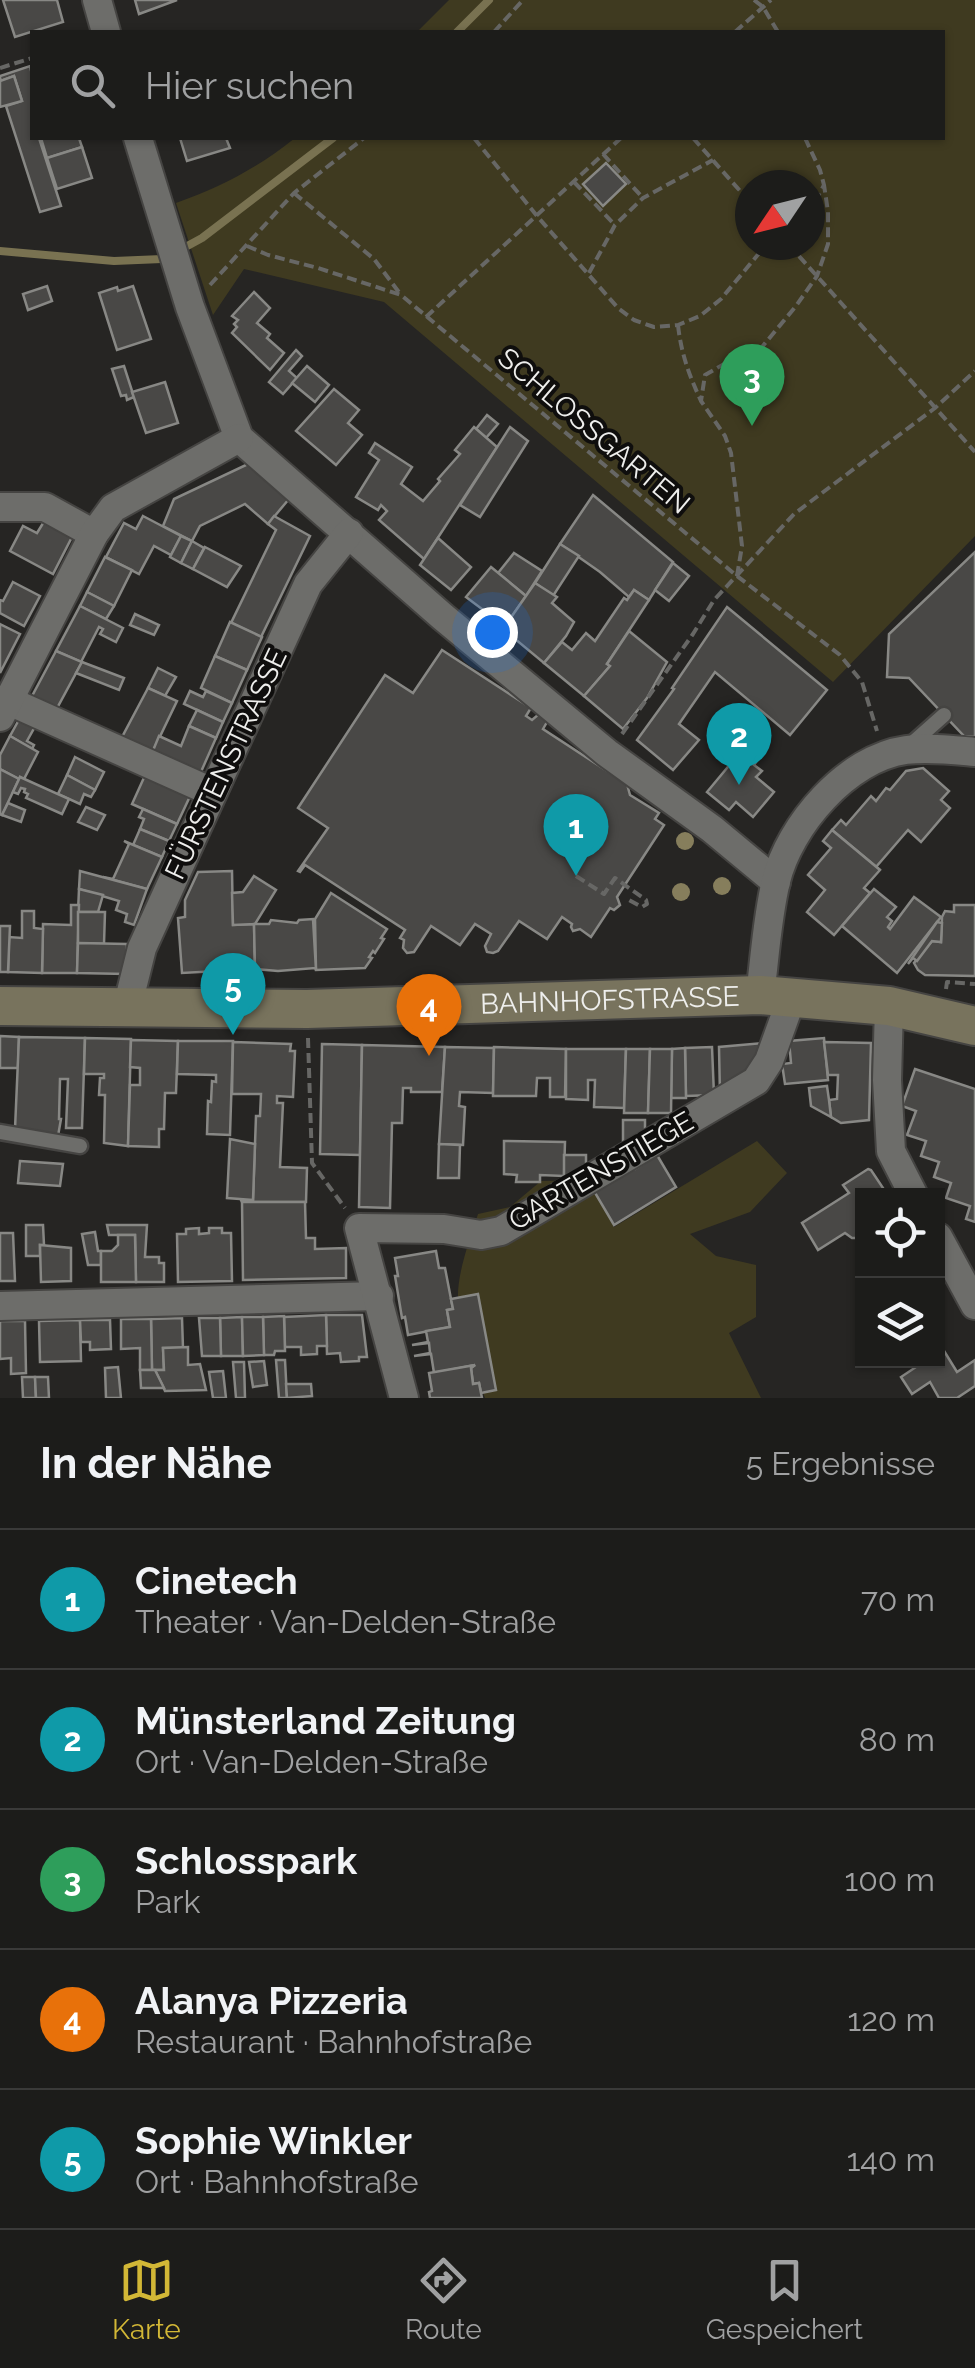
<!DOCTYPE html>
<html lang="de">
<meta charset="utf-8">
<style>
body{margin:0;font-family:Raleway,sans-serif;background:#292927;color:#f1f3f6}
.controls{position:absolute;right:30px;bottom:30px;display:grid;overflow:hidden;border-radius:0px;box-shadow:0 2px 8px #0004}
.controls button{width:90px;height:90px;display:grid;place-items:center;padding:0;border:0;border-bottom:2px solid #3a3a39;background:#1c1c1a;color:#f1f3f6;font:50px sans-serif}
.compass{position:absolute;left:735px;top:170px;width:90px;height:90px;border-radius:50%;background:#1c1c1a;box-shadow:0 2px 8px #0004;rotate:235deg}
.you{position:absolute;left:492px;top:632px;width:35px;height:35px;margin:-25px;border:8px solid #fff;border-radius:50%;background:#1a73e8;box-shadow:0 0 0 15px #1a73e833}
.badge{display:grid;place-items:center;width:65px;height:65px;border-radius:50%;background:#d2b736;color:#fff;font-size:32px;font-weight:700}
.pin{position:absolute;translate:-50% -82px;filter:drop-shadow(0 2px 5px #0008)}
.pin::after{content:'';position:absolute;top:52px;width:35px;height:30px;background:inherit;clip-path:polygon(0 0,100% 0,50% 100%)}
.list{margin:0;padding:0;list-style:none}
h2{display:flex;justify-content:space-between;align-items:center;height:130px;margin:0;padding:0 40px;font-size:42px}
h2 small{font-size:32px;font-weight:400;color:#a0a1a2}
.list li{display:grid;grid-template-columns:65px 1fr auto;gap:30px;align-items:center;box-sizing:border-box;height:140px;padding:0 40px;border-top:2px solid #3a3a39}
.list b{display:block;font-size:38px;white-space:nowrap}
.list p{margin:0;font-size:32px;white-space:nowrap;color:#a0a1a2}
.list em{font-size:32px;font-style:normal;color:#a0a1a2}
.icon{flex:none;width:55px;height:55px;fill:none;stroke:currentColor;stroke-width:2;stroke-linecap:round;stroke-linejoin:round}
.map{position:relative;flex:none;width:975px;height:1398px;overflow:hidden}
.search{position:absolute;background:#1c1c1a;box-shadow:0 2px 8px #0004;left:30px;right:30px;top:30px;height:110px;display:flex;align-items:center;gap:25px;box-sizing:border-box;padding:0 35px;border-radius:0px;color:#a0a1a2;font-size:38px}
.sheet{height:830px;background:#1c1c1a}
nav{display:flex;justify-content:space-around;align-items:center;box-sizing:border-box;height:140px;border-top:2px solid #3a3a39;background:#1c1c1a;font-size:28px;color:#a0a1a2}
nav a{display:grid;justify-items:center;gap:5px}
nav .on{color:#d2b736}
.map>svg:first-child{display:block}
.green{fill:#3f3a20;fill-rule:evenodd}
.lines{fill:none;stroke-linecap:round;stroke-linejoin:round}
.stream{stroke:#797251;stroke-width:8}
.building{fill:#494846;stroke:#888885;stroke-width:2.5}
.lane-casing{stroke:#454442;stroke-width:19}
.street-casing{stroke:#454442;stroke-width:32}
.secondary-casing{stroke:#454442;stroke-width:42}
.path{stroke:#676765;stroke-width:4;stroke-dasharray:10 5;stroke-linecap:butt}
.lane{stroke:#6d6d6a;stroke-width:14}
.street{stroke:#6d6d6a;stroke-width:28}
.secondary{stroke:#78735d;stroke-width:38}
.tree{fill:#867e5c}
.labels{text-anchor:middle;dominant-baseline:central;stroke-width:8;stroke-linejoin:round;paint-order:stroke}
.street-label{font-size:28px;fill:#eeeeec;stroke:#0f0e0d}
</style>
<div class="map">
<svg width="975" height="1398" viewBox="0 0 975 1398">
<rect width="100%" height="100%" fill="#262523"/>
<g class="green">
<path d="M449,0H975V536L833,682L384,302L244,269L213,315L176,203C220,188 259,167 295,138H942V32H417ZM750,185H810V245H750Z"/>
<path d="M757,1141L787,1173L750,1212L690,1234L716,1256L756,1265V1317L729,1333L761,1398H485C475,1368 460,1331 458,1299C457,1273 470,1239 478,1214L510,1207L541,1181L588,1180L614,1227Z"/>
</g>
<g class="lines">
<g class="stream">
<polyline points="457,32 489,0"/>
<polyline points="180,250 202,238 333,138"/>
<polyline points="0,251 114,261 162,259 167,256"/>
</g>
</g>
<g class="building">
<polygon points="3,0 57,0 63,22 15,37"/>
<polygon points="135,0 177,0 139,14"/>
<polygon points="30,66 32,75 32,138 39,138 61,206 40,212 6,106 22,101 14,76 1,81 0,78 0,76"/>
<polygon points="14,76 22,101 0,107 0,81"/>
<polygon points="41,138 79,138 82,147 47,158"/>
<polygon points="180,138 226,138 230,148 187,161"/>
<polygon points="82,147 92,178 57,189 47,158"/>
<polygon points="606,163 626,184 603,206 583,184"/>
<polygon points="47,286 52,301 28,310 23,294"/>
<polygon points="133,286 151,339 117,350 99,293 117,287 118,291"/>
<polygon points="254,292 270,308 257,323 270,334 267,338 284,353 270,370 232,333 237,327 234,324 238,320 232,316"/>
<polygon points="296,350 302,356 289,371 297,378 283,394 269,382"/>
<polygon points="124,366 134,397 127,400 126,395 121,396 112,369"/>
<polygon points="307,366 329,385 315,402 292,383"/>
<polygon points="165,382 178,423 146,433 132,392"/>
<polygon points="334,389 359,410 348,423 362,435 336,465 296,431"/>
<polygon points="487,415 498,424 486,438 476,429"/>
<polygon points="474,427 497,447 424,559 379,520 387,511 381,505 378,510 356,497 379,460 369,453 375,443 412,467 401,484 423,501 440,481 438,479 460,454 455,450"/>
<polygon points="510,427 528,441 480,517 460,505"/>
<polygon points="248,464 289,499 268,524 245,504 200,526 192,541 163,526 174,499"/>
<polygon points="593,495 673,562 649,600 634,590 629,597 600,572 560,544"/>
<polygon points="143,516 181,536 171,555 154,546 139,574 106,557 124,523 136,529"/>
<polygon points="274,516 310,536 261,637 231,623 276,530 268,524"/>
<polygon points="45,520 73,535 53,574 10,551 23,526 37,533"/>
<polygon points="181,536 192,541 181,563 170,557"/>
<polygon points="438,538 471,567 451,590 420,565"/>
<polygon points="192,541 204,548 193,569 181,563"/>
<polygon points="560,544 579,556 553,596 535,583"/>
<polygon points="205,547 241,566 227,587 193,569"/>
<polygon points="975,552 975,737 964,736 909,678 887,677 889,634"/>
<polygon points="514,553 542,571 526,596 498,573"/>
<polygon points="105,557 132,570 114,606 87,592"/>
<polygon points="673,563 689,576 669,601 655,590"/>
<polygon points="491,567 526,596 503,629 489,617 490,615 466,597"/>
<polygon points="13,582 40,596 24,626 0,613 0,600 3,601"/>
<polygon points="535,583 557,597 552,603 574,622 566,636 544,663 503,629"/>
<polygon points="634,590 649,600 607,664 610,666 584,696 544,663 562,642 572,650 586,633 595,641 624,598 627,600"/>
<polygon points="87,592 114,606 106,619 80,606"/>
<polygon points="80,606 123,628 116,642 100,634 103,629 99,627 81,662 56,651"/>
<polygon points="727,607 827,690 790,735 715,672 679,724 699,740 673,770 637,740 674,689 672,688"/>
<polygon points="135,614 159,625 154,635 130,625"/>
<polygon points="230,622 262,637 247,670 215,656"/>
<polygon points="0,624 20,634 0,673"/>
<polygon points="629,631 667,662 647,698 623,729 584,696 610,666 607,664"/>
<polygon points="442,650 531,708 526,716 532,720 539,714 545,718 547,722 543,729 627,784 630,795 659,813 655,819 664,825 617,897 620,905 614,910 610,908 591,937 580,929 573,931 571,927 572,924 562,917 547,939 519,921 498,951 493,953 487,952 485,946 491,934 475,924 460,945 431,926 414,952 407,953 403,948 404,940 400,938 405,930 305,865 300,872 298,871 328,828 298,808 385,675 413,693"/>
<polygon points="56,651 82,662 56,710 31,698"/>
<polygon points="215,656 247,670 232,703 201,688"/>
<polygon points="82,662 124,678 119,690 76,673"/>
<polygon points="158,668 176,677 165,696 148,688"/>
<polygon points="148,688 177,701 152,753 121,739"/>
<polygon points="190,691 203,697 206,691 232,703 223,722 184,704"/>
<polygon points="197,710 223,722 216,738 189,726"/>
<polygon points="21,716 37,723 27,741 34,745 32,749 10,736"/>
<polygon points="189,726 216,738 200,774 152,753 159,736 181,746"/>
<polygon points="10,736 38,752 24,779 20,777 19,779 0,769 0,755"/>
<polygon points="747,744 759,754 759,758 754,765 762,771 756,777 774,792 753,817 736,802 729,810 707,792"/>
<polygon points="75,757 104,772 95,790 67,775"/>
<polygon points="923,768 949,791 941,800 950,808 921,842 908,830 876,867 880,870 832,830 841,820 846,825 871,796 876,801 886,788 890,790 906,771"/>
<polygon points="0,769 19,779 2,815 0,814"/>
<polygon points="147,771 192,792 177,824 132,804"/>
<polygon points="67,775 95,790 91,797 84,794 80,804 58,794"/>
<polygon points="20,777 69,799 62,814 26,798 28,794 24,792 25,789 21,788 18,794 13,792"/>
<polygon points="8,803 25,810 21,822 2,815"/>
<polygon points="86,807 105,815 97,830 78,822"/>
<polygon points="143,809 177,824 169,841 140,829 144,819 139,817"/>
<polygon points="140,829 169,841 162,857 133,845"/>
<polygon points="832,830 880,870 864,888 870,893 834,935 807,912 825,890 808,875 831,848 823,841"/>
<polygon points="124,841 162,857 147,889 103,877 113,879 129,844"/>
<polygon points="80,871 147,889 134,925 125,922 127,914 116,910 119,901 79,889"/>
<polygon points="232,871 233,925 254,924 255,969 182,973 178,918 185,917 185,900 198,872"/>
<polygon points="254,876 276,890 255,924 233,925 232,893 243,892"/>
<polygon points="79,889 103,895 98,912 78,912"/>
<polygon points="874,889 896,907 887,917 892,921 888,927 890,929 914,897 941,917 897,973 842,926"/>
<polygon points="331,893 387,929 381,938 384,939 375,953 373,951 369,957 372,958 365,968 316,970 315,919"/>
<polygon points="71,905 79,905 77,973 42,973 43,924 71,925"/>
<polygon points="954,905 975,905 975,976 925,975 918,970 914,963 932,941 941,942 942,917 945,911 954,912"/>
<polygon points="22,911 34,911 34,928 43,929 42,973 8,972 9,937 22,938"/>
<polygon points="78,912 105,912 104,944 78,943"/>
<polygon points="313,919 316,970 315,968 278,971 255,969 254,924 269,924 271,920 297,923 299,920"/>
<polygon points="937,922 942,923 941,942 932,941 917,961 913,958 908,964"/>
<polygon points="0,926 10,926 8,972 0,972"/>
<polygon points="78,943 127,944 126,974 77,973"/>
<polygon points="0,1036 19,1037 18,1068 0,1068"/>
<polygon points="19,1037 85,1038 82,1128 66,1128 68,1079 60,1079 59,1119 61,1119 58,1136 15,1129"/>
<polygon points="85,1038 131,1039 128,1146 104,1143 105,1095 99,1095 100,1078 104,1078 104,1074 84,1074"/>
<polygon points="824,1038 828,1080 785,1084 782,1064 791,1063 789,1041"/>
<polygon points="131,1040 178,1041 176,1093 165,1093 164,1129 159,1129 159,1147 128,1146 130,1085 140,1085 140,1068 130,1067"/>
<polygon points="178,1041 233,1041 230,1135 207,1134 208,1101 211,1102 212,1081 216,1082 216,1075 177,1074"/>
<polygon points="233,1042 291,1044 290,1051 295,1051 293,1097 277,1096 277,1103 283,1103 280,1167 307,1168 306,1202 242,1202 241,1200 253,1200 256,1116 260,1116 261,1094 232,1094"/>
<polygon points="824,1042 871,1043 869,1120 841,1123 831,1117 829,1100 837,1099 838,1075 828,1075"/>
<polygon points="763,1043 753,1075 720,1095 719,1047"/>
<polygon points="322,1044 362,1045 360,1155 320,1154"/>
<polygon points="362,1045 445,1047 442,1092 411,1092 411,1088 403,1088 402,1123 392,1123 390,1208 359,1207"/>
<polygon points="445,1047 494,1048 493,1093 460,1092 459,1106 465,1107 463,1145 439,1144"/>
<polygon points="494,1047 566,1049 565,1097 550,1097 550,1078 537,1078 536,1096 493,1096"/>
<polygon points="712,1047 714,1095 686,1096 685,1048"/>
<polygon points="685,1048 686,1098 671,1098 672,1049"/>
<polygon points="566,1049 626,1049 624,1108 594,1107 595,1080 588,1080 588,1100 566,1099"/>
<polygon points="626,1049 650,1049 648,1113 624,1113"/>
<polygon points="650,1049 672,1049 671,1113 648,1113"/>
<polygon points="915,1069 975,1089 975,1222 966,1219 970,1206 946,1198 951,1183 934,1177 939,1162 921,1156 926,1141 907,1135 916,1111 902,1106"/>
<polygon points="827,1086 829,1100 831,1117 811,1106 809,1088"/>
<polygon points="623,1120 645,1120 645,1137 623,1150"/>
<polygon points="230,1139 255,1144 253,1200 227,1198"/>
<polygon points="504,1141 565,1142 564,1176 540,1175 540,1182 516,1182 517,1175 504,1174"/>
<polygon points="439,1144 460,1145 459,1178 438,1178"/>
<polygon points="564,1155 586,1155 586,1174 564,1188"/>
<polygon points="657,1155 676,1187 614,1225 591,1186 629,1161 635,1169"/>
<polygon points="20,1161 63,1164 60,1186 18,1183"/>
<polygon points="868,1169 871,1170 885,1191 879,1196 862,1196 862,1241 861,1238 852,1238 845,1233 818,1250 802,1223 849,1193 843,1185"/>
<polygon points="242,1202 305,1202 306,1238 315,1238 315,1249 346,1248 346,1278 243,1280"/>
<polygon points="26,1225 43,1225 44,1245 40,1245 40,1256 26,1256"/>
<polygon points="107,1225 147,1225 145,1257 159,1257 159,1263 164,1263 164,1282 136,1282 135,1235 109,1235"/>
<polygon points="199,1228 199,1234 209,1233 209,1228 222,1228 222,1233 231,1233 232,1281 178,1282 177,1234 186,1234 186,1229"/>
<polygon points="95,1232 98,1251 101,1251 101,1265 88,1265 82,1234"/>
<polygon points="0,1233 13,1233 15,1281 0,1281"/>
<polygon points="118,1235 135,1235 136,1282 101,1282 101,1251 112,1251 118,1245"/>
<polygon points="40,1245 71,1248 71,1281 41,1282"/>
<polygon points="436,1251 439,1268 445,1268 451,1299 453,1309 447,1310 450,1327 408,1335 405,1317 402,1318 395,1276 398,1276 395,1258"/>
<polygon points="478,1294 496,1390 481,1393 479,1383 473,1384 471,1368 475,1365 434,1373 431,1354 414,1356 430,1353 429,1343 412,1345 428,1342 426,1331 450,1327 447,1310 453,1309 451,1299"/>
<polygon points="326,1315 362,1315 367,1357 359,1357 359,1361 341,1362 340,1353 327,1354"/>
<polygon points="326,1315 327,1346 317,1346 317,1354 301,1355 301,1347 285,1347 284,1317"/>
<polygon points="284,1316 285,1351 275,1351 274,1355 264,1355 263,1317"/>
<polygon points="242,1317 243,1356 221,1356 220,1318"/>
<polygon points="242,1317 263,1317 264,1355 243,1356"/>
<polygon points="182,1318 183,1348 163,1348 164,1370 152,1370 151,1319"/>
<polygon points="199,1318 220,1318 221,1356 202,1356"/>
<polygon points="121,1319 151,1319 152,1370 140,1370 140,1348 121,1349"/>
<polygon points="80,1320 81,1361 40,1362 39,1321"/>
<polygon points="80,1320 110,1320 111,1349 90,1350 90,1342 81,1342"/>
<polygon points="0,1321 25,1321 26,1373 11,1374 11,1358 0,1359"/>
<polygon points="941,1346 957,1372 975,1360 975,1386 957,1398 939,1398 930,1382 912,1394 901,1377 919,1365 918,1360 938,1360 938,1348"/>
<polygon points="188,1347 188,1365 200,1364 206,1390 165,1391 155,1370 164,1370 163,1348"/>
<polygon points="276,1360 285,1360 287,1398 279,1398"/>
<polygon points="264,1361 267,1385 253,1387 249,1362"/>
<polygon points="233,1362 244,1362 245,1398 236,1398"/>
<polygon points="475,1365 471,1368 473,1384 479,1383 482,1398 430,1398 429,1392 432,1391 429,1373"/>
<polygon points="118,1367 121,1398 106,1398 105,1368"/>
<polygon points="140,1370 155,1370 164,1388 141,1388"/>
<polygon points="223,1371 226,1398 213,1398 209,1372"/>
<polygon points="22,1377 35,1377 36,1398 23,1398"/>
<polygon points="35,1377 48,1377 49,1398 36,1398"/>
<polygon points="286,1384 311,1384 312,1396 287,1398"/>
</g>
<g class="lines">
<defs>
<g id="lane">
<polyline points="908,747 944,715"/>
<polyline points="0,1132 80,1146"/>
</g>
<g id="street">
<polyline points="97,0 106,32"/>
<polyline points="138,138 190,307 239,438 443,617 607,753 712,829 776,882"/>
<polyline points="0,507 45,507 94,534"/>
<polyline points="9,701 212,792"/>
<polyline points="0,717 94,534 113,508 239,438"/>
<path d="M760,995C765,957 767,918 776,881C789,826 847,758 906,750C928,747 953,750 975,752"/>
<polyline points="889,1006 887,1080 891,1151 914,1196"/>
<polyline points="127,1008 142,948 308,584 349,533"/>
<polyline points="938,1237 975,1305"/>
<polyline points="0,1306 379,1296"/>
<polyline points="404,1398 359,1228 444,1229 481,1235 501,1231 756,1081 769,1061 792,997"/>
</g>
<g id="secondary">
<path id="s1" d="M0,1006L307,1009L760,995L889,1006L975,1026"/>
</g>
</defs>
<use href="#lane" class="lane-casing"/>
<use href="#street" class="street-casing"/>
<use href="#secondary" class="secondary-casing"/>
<g class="path">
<polyline points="754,0 763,7 778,32"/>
<polyline points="494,32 523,0"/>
<polyline points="735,32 771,0"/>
<polyline points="0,68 32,58"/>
<polyline points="474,138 537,216 618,308 634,320 654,327 678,325 700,316 721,299 766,245"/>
<polyline points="693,138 750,202"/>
<polyline points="805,138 820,170 824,185 818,196 810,203"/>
<polyline points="603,154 643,198"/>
<polyline points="574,182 615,225"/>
<polyline points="294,193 374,259 401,295"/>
<polyline points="789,245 975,452"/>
<polyline points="247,246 268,255 318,268 401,295 737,576 840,655 862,682 877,731"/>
<polyline points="589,273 615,225 643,198 713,160"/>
<polyline points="210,285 294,193 364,138"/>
<polyline points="426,317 621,138"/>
<path d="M678,325C681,353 689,375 701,401"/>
<polyline points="737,576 742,546 731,453 725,436 701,401 705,375 736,357 762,347 796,306 817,276 828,244 828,212 824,185"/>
<polyline points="622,734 693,634 714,600 794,514 935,408 975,371"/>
<polyline points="576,876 604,894 615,878 646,900 647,904 642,907 629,900"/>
<polyline points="946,989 947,982 975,984"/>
<polyline points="308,1038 312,1163 345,1208"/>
</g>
<use href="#lane" class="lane"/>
<use href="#street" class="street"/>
<use href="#secondary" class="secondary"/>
</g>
<g class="tree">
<circle cx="685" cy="841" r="9"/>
<circle cx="722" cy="886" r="9"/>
<circle cx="681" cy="892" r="9"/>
</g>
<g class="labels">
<g class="street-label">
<text transform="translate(594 431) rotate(40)">SCHLOSSGARTEN</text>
<text transform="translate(226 764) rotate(-65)">FÜRSTENSTRASSE</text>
<text stroke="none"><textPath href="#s1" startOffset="610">BAHNHOFSTRASSE</textPath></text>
<text transform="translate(601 1171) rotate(-30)">GARTENSTIEGE</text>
</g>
</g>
</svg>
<div class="controls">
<button><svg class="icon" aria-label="locate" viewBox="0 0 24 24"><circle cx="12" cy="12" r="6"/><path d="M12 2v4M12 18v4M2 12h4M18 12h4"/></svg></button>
<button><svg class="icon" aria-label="layers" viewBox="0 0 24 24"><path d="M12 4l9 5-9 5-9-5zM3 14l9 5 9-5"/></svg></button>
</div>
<svg class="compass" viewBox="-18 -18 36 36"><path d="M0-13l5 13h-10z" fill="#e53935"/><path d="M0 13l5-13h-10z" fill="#a0a1a2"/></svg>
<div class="you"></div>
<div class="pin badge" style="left:576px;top:876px;background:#0f9aa8">1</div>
<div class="pin badge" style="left:739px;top:785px;background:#0f9aa8">2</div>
<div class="pin badge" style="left:752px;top:426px;background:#2e9e5b">3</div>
<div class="pin badge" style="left:429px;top:1056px;background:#e8710a">4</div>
<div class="pin badge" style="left:233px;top:1035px;background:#0f9aa8">5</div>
<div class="search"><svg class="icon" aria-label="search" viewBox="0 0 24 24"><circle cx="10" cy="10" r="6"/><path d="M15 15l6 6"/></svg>Hier suchen</div>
</div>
<section class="sheet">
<h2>In der Nähe<small>5 Ergebnisse</small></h2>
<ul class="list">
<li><span class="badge" style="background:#0f9aa8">1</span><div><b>Cinetech</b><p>Theater · Van-Delden-Straße</p></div><em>70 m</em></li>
<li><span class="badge" style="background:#0f9aa8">2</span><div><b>Münsterland Zeitung</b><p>Ort · Van-Delden-Straße</p></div><em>80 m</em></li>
<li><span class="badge" style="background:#2e9e5b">3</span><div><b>Schlosspark</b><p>Park</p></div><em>100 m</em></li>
<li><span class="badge" style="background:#e8710a">4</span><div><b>Alanya Pizzeria</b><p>Restaurant · Bahnhofstraße</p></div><em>120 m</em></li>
<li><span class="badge" style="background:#0f9aa8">5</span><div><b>Sophie Winkler</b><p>Ort · Bahnhofstraße</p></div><em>140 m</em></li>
</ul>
</section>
<nav>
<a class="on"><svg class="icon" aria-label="map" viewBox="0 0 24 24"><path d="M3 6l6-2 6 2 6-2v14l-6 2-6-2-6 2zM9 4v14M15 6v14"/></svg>Karte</a>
<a><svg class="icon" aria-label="directions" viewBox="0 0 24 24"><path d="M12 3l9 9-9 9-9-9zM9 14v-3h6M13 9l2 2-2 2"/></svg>Route</a>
<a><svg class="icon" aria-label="saved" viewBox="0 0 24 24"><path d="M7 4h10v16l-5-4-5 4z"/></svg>Gespeichert</a>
</nav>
